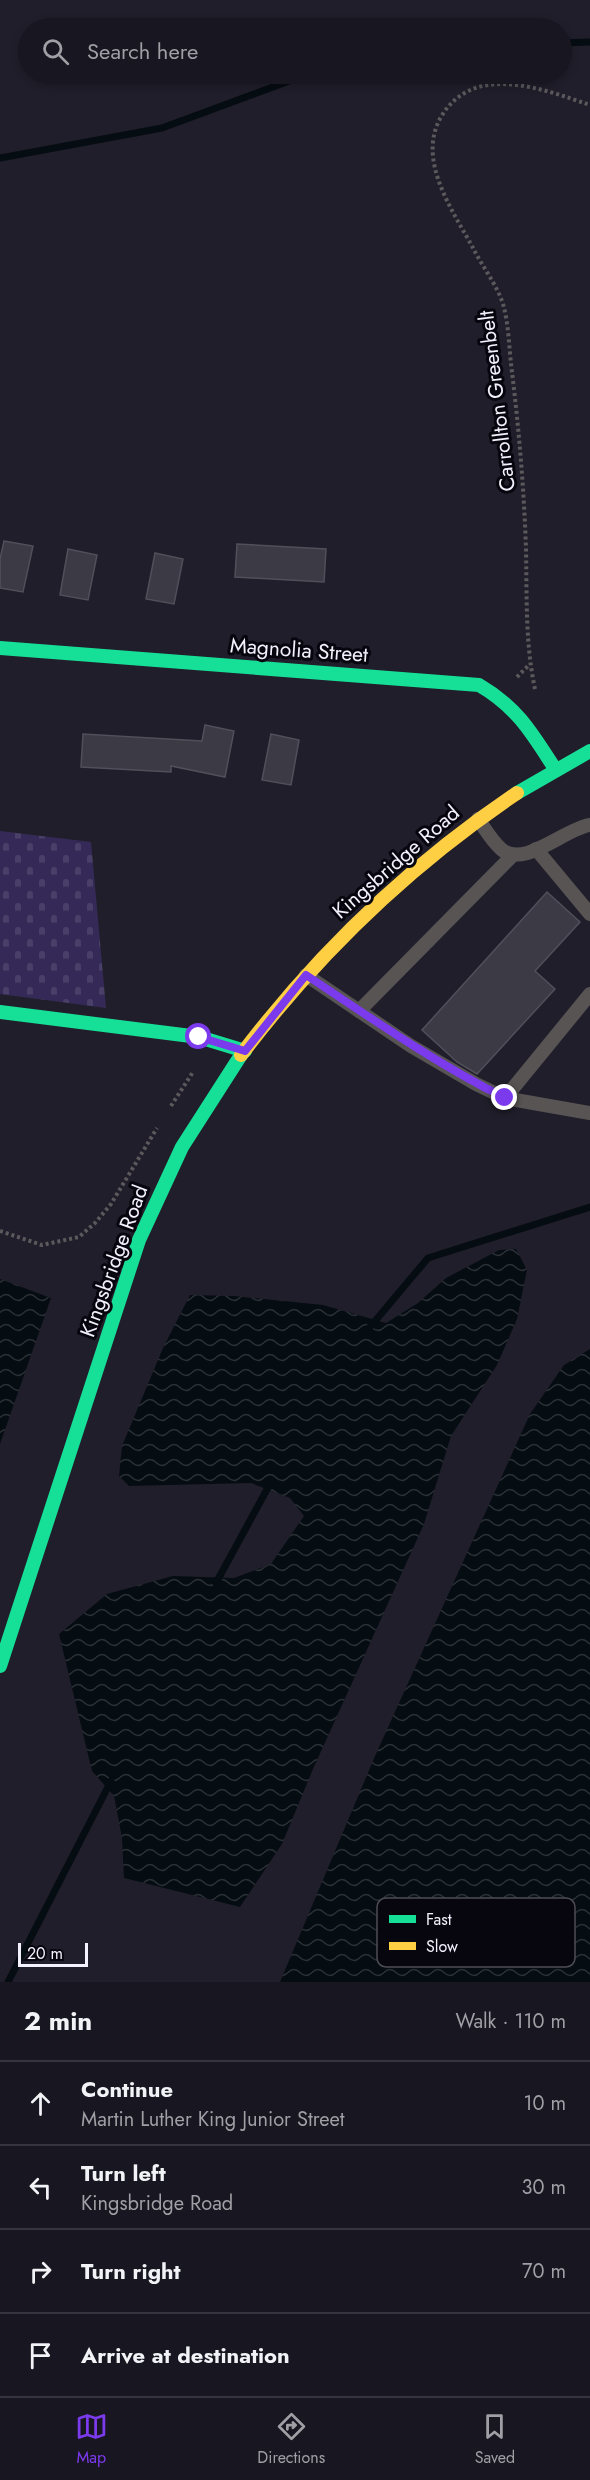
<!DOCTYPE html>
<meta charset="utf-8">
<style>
body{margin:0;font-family:Jost,sans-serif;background:#25232d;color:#f1f3f6}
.scale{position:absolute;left:18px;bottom:15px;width:70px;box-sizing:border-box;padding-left:6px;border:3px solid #f2f1fd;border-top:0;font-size:16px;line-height:21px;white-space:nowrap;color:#f2f1fd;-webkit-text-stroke:4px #07060f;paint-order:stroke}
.stop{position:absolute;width:18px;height:18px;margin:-14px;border:4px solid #7c3aed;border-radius:50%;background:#fff}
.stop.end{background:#7c3aed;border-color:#fff;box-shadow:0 2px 6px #0008}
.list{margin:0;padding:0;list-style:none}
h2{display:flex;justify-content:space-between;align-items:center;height:78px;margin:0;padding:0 24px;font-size:26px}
h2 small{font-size:20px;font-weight:400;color:#9f9fa5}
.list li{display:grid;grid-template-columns:39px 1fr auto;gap:18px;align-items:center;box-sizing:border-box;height:84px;padding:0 24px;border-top:2px solid #36353e}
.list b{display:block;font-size:22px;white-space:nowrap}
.list p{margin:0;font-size:20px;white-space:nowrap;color:#9f9fa5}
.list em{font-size:20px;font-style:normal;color:#9f9fa5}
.icon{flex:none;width:33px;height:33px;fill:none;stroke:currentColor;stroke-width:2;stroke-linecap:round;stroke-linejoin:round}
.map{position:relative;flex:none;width:590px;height:1982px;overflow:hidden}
.search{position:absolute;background:#181620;box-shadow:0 3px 9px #0003;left:18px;right:18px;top:18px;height:66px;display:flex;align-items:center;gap:15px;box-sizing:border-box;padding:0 21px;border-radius:33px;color:#9f9fa5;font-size:22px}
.sheet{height:414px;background:#181620}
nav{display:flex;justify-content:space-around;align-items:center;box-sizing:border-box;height:84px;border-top:2px solid #36353e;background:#181620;font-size:16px;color:#9f9fa5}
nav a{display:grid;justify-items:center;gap:3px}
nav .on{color:#7c3aed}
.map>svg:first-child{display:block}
.cemetery{fill:url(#cemetery-stones)}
.water{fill:url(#water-waves)}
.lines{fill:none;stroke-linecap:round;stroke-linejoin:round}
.stream{stroke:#050c12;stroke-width:7}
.building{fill:#3c3a44;stroke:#51505a;stroke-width:1.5}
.path{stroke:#5c595d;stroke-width:4;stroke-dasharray:3 3;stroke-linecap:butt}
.lane{stroke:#585454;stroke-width:14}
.fast{stroke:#16e098;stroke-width:14}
.slow{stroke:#ffcf43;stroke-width:14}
.route{stroke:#7c3aed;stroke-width:8}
.labels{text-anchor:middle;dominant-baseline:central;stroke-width:6;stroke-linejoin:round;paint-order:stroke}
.street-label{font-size:21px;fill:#f2f1fd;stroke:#07060f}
.key{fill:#07060f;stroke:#4e4c56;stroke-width:1.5}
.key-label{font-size:16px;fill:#f2f1fd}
</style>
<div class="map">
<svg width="590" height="1982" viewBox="0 0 590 1982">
<defs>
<pattern id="cemetery-stones" width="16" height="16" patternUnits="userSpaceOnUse" patternTransform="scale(1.5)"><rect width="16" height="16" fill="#352a57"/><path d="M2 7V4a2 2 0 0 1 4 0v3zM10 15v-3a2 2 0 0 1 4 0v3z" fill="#493f68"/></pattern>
<pattern id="water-waves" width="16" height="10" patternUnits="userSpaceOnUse" patternTransform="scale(1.5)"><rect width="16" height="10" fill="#050c12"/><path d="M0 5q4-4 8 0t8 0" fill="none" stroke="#2a3035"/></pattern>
</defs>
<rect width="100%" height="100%" fill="#201e2a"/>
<polygon class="cemetery" points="0,831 91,842 106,1008 0,994"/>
<g class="water">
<polygon points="516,1249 527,1270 517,1319 497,1365 451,1436 424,1524 313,1769 282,1844 240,1907 124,1878 122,1838 114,1796 92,1771 59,1634 107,1594 173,1576 234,1578 271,1564 304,1516 290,1498 251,1483 129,1486 119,1476 122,1446 163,1348 190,1295 234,1296 323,1305 386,1323 418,1303 446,1278 499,1250"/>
<polygon points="0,1279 51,1298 0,1444"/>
<polygon points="590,1349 590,1982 280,1982 375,1756 530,1414 564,1365"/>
</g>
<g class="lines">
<g class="stream">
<polyline points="562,43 590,42"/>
<polyline points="0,158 162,128 308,74"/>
<polyline points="370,1327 428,1258 590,1207"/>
<polyline points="216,1583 271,1482"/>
<polyline points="8,1982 111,1781"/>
</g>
</g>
<g class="building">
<polygon points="4,541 33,546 23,592 0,588 0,559"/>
<polygon points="237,544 326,549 324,582 235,577"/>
<polygon points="68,549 97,555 88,600 60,595"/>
<polygon points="155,553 183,559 174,604 146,599"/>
<polygon points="205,725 234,731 225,777 171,766 171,772 81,767 83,734 202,741"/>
<polygon points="271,734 299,740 291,785 262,780"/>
<polygon points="547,892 580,922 535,971 555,989 477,1074 457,1062 422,1030"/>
</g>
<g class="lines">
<g class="path">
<polyline points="517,677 530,664"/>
<path d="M535,689C525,643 527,595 526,549C524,489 519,430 512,372C509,350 509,325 503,304C497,285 482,266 473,248C453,211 416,160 441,117C473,62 543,89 590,105"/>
<polyline points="171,1106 193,1072"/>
<polyline points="0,1231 42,1245 79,1237 95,1223 111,1204 157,1128"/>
</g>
<g class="lane">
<path d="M478,819C485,829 492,841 501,849C524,869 564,829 590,825"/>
<polyline points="536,849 590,914"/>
<polyline points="306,975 411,1046 476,1084 505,1098 590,1113"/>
<polyline points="359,1011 512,856"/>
<polyline points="505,1098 590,994"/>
</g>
<g class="fast">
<path d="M0,648L479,685C517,707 532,733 555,769"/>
<polyline points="517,793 590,751"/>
<polyline points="0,1012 199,1037 245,1051"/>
<polyline points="0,1666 139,1240 182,1147 241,1055"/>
</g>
<path class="slow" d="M241,1055C319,952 410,865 517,793"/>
</g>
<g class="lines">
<path class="route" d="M199,1037L245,1051L306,975C371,1018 435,1063 505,1098"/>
</g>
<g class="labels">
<g class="street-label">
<text transform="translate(497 401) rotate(-97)">Carrollton Greenbelt</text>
<text transform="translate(299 650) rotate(4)">Magnolia Street</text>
<text transform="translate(396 862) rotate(-41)">Kingsbridge Road</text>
<text transform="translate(114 1261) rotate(-70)">Kingsbridge Road</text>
</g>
</g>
<rect x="377" y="1898" width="198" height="69" rx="9" class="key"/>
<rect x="389" y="1915" width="27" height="8" fill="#16e098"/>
<rect x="389" y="1942" width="27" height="8" fill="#ffcf43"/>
<g class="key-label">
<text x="426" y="1925">Fast</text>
<text x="426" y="1952">Slow</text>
</g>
</svg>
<div class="scale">20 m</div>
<div class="stop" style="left:199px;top:1037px"></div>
<div class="stop end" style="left:505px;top:1098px"></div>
<div class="search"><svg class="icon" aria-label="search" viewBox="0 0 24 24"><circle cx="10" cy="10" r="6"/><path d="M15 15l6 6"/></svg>Search here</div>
</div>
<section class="sheet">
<h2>2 min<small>Walk · 110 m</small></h2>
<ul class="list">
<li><svg class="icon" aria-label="ahead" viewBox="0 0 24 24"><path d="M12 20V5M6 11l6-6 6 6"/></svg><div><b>Continue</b><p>Martin Luther King Junior Street</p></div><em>10 m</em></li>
<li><svg class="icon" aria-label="left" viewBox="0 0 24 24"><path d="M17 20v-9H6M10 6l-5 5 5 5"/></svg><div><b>Turn left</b><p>Kingsbridge Road</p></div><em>30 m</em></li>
<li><svg class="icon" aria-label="right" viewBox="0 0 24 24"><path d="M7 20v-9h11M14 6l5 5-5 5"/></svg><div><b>Turn right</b></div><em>70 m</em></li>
<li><svg class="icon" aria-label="arrive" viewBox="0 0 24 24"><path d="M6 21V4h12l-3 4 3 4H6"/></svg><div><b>Arrive at destination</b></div></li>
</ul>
</section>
<nav>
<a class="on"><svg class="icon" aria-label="map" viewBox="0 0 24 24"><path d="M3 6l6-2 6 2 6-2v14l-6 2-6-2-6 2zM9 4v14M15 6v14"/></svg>Map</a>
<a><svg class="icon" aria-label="directions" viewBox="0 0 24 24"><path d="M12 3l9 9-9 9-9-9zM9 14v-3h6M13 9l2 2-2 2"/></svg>Directions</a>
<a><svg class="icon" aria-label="saved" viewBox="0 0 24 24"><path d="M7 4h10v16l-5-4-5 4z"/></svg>Saved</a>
</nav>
